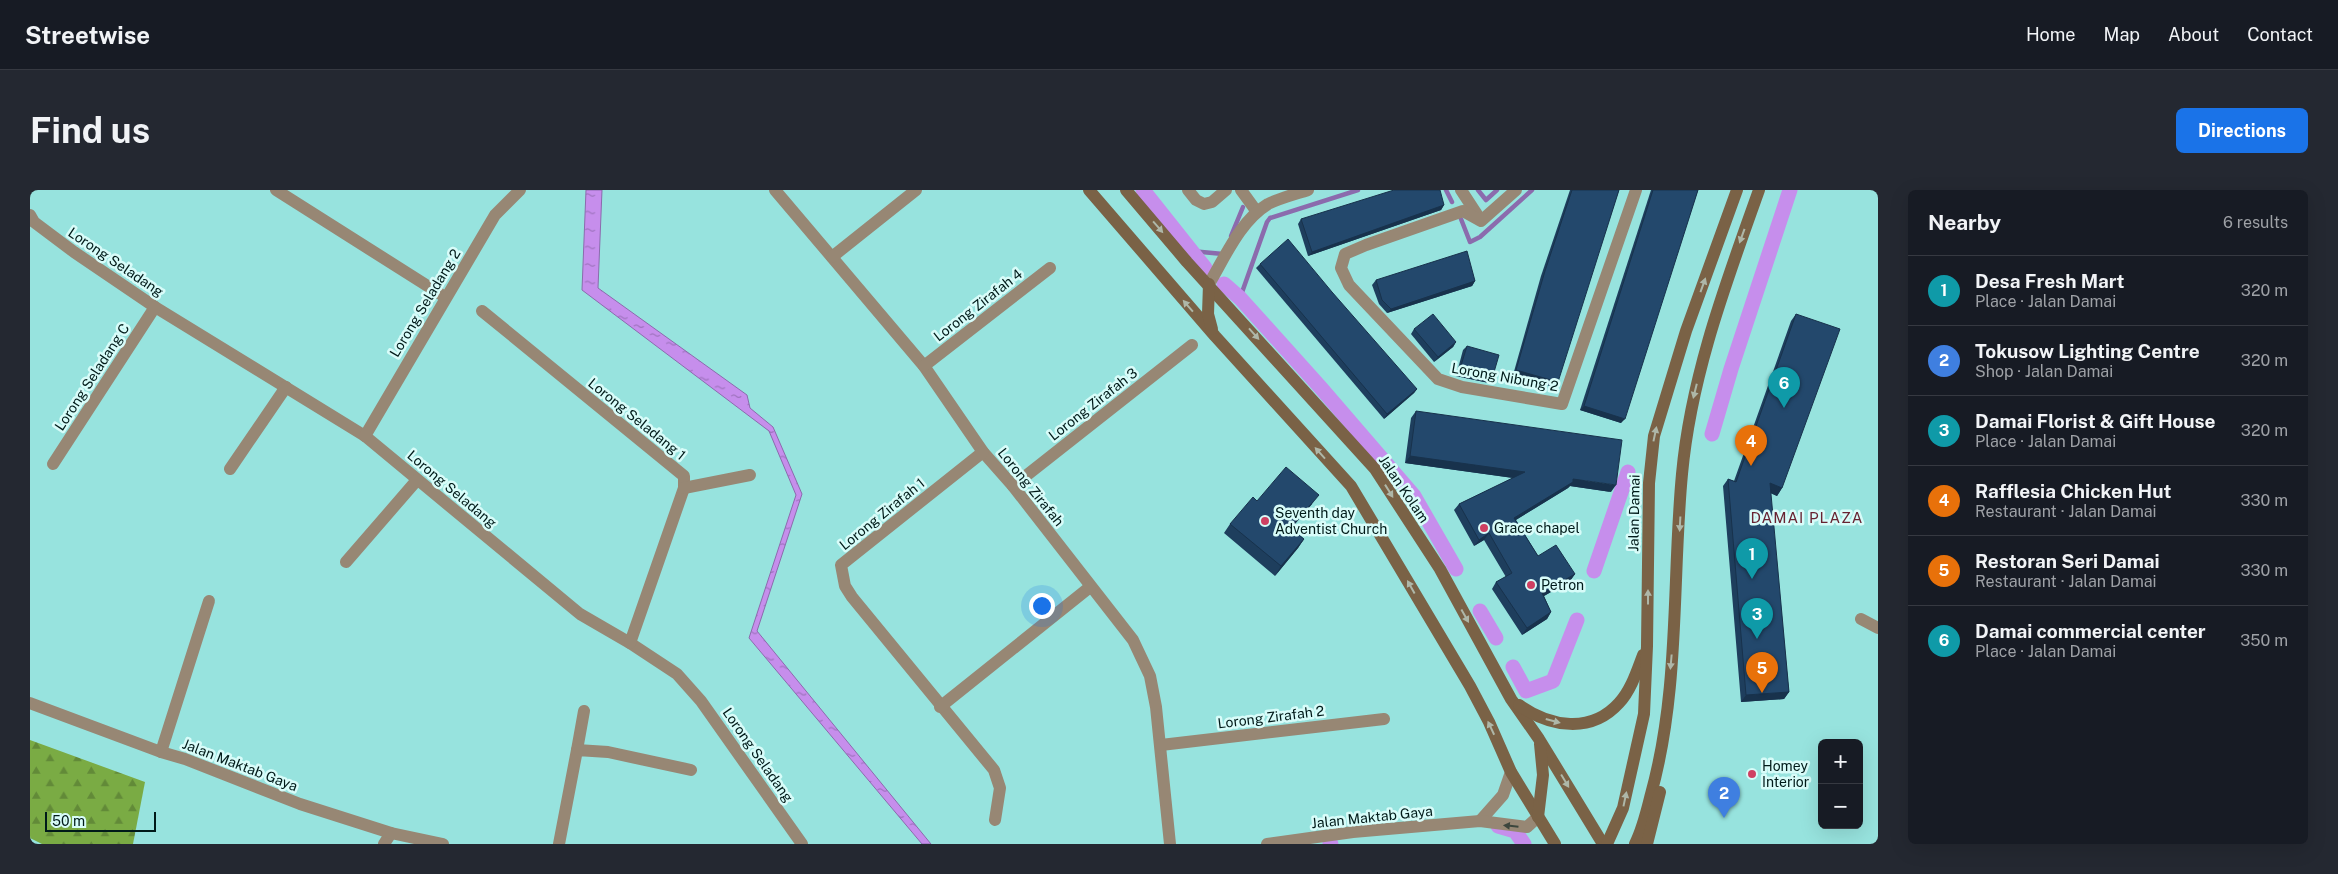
<!DOCTYPE html>
<meta charset="utf-8">
<style>
body{margin:0;font-family:"Public Sans",sans-serif;background:#242831;color:#f1f3f6}
.controls{position:absolute;right:15px;bottom:15px;display:grid;overflow:hidden;border-radius:8px;box-shadow:0 5px 20px #0002}
.controls button{width:45px;height:45px;display:grid;place-items:center;padding:0;border:0;border-bottom:1px solid #363941;background:#171b24;color:#f1f3f6;font:25px sans-serif}
.scale{position:absolute;left:15px;bottom:12px;width:111px;box-sizing:border-box;padding-left:5px;border:2px solid #001a19;border-top:0;font-size:14px;line-height:18px;white-space:nowrap;color:#001a19;-webkit-text-stroke:4px #d8fcf9;paint-order:stroke}
.you{position:absolute;left:1011px;top:415px;width:18px;height:18px;margin:-12px;border:4px solid #fff;border-radius:50%;background:#1a73e8;box-shadow:0 0 0 8px #1a73e833}
.badge{display:grid;place-items:center;width:32px;height:32px;border-radius:50%;background:#1a73e8;color:#fff;font-size:16px;font-weight:700}
.pin{position:absolute;translate:-50% -41px;filter:drop-shadow(0 1px 2px #0008)}
.pin::after{content:'';position:absolute;top:26px;width:18px;height:15px;background:inherit;clip-path:polygon(0 0,100% 0,50% 100%)}
.list{margin:0;padding:0;list-style:none}
h2{display:flex;justify-content:space-between;align-items:center;height:65px;margin:0;padding:0 20px;font-size:21px}
h2 small{font-size:16px;font-weight:400;color:#9ea1a6}
.list li{display:grid;grid-template-columns:32px 1fr auto;gap:15px;align-items:center;box-sizing:border-box;height:70px;padding:0 20px;border-top:1px solid #363941}
.list b{display:block;font-size:19px;white-space:nowrap}
.list p{margin:0;font-size:16px;white-space:nowrap;color:#9ea1a6}
.list em{font-size:16px;font-style:normal;color:#9ea1a6}
.map{position:relative;flex:none;width:1848px;height:654px;overflow:hidden;border-radius:8px}
header{display:flex;align-items:center;gap:30px;box-sizing:border-box;height:70px;padding:0 25px;background:#171b24;border-bottom:1px solid #363941}
header strong{font-size:24px}
nav{display:flex;gap:28px;margin-inline-start:auto;font-size:18px}
.intro{display:flex;align-items:center;justify-content:space-between;box-sizing:border-box;height:120px;padding:0 30px}
h1{margin:0;font-size:35px}
.button{padding:12px 22px;border-radius:8px;background:#1a73e8;color:#fff;font-size:18px;font-weight:700}
main{display:flex;gap:30px;padding:0 30px}
aside{flex:1;background:#171b24;border-radius:8px;box-shadow:0 5px 20px #0002}
.map>svg:first-child{display:block}
.forest{fill:url(#forest-firs)}
.water{fill:url(#water-ripples);stroke:#8b6bad}
.lines{fill:none;stroke-linecap:round;stroke-linejoin:round}
.stream{stroke:#8b6bad;stroke-width:4.5}
.canal{stroke:#c68eec;stroke-width:15}
.minor{stroke:#978774;stroke-width:12}
.tertiary{stroke:#978774;stroke-width:12}
.secondary{stroke:#7a6246;stroke-width:12}
.wall{fill:#1e3e5d}
.shaded-wall{fill:#18324c}
.building{fill:#23486c;stroke:#18324c}
.oneway{fill:#aeb7a8}
.oneway2{fill:#3c463d}
.poi-dot{fill:#cf4062;stroke:#d8fcf9;stroke-width:2}
.labels{text-anchor:middle;dominant-baseline:central;stroke-width:5;stroke-linejoin:round;paint-order:stroke}
.street-label{font-size:14px;fill:#001a19;stroke:#d8fcf9}
.poi-label{font-size:14px;fill:#001a19;stroke:#d8fcf9;text-anchor:start}
.neighbourhood-label{font-size:15px;letter-spacing:1px;fill:#682332;stroke:#d8fcf9}
</style>
<header>
<strong>Streetwise</strong>
<nav><a>Home</a><a>Map</a><a>About</a><a>Contact</a></nav>
</header>
<div class="intro"><h1>Find us</h1><a class="button">Directions</a></div>
<main>
<div class="map">
<svg width="1848" height="654" viewBox="0 0 1848 654">
<defs>
<pattern id="forest-firs" width="22" height="20" patternUnits="userSpaceOnUse" patternTransform="scale(1.25)"><rect width="22" height="20" fill="#7aab44"/><path d="M5 1l3.5 6h-7zM16 11l3.5 6h-7z" fill="#628a38"/></pattern>
<pattern id="water-ripples" width="26" height="14" patternUnits="userSpaceOnUse" patternTransform="scale(1.25)"><rect width="26" height="14" fill="#c68eec"/><path d="M2 4q2-2 4 0t4 0M15 11q2-2 4 0t4 0" fill="none" stroke="#9e73be"/></pattern>
</defs>
<rect width="100%" height="100%" fill="#97e3de"/>
<polygon class="forest" points="0,550 115,592 103,654 12,654 0,648"/>
<polygon class="water" points="556,0 572,0 568,98 717,205 720,218 743,237 772,304 727,441 901,654 892,654 719,448 766,305 739,241 552,100"/>
<g class="lines">
<g class="stream">
<polyline points="1416,0 1422,12"/>
<polyline points="1448,0 1456,10 1467,0"/>
<polyline points="1431,29 1440,52 1450,47 1502,0"/>
<polyline points="1201,46 1213,17"/>
<polyline points="1161,61 1193,64"/>
<polyline points="1210,108 1237,32 1240,28 1328,0"/>
</g>
<g class="canal">
<polyline points="1113,0 1175,78"/>
<polyline points="1194,94 1210,108 1291,198 1384,306 1426,379"/>
<polyline points="1682,244 1701,179 1760,0"/>
<polyline points="1564,381 1598,282"/>
<polyline points="1450,421 1466,448"/>
<polyline points="1483,477 1496,501 1523,491 1547,430"/>
<polyline points="1468,636 1485,641 1494,654"/>
<polyline points="1300,653 1301,654"/>
</g>
<g class="minor">
<polyline points="246,0 415,107"/>
<polyline points="745,0 894,176 953,262 983,296 1103,450 1120,486 1126,517 1140,654"/>
<polyline points="1158,0 1166,10 1174,14 1182,12 1196,0"/>
<polyline points="1211,0 1227,22"/>
<polyline points="1431,0 1450,29"/>
<polyline points="1486,0 1451,31 1433,21 1336,55 1315,64 1311,78 1319,95 1408,189 1432,197 1532,214 1606,0"/>
<polyline points="0,25 4,32 44,62 125,117 335,246 550,424 600,453 647,484 671,511 772,654"/>
<polyline points="802,67 886,0"/>
<path d="M1179,94C1195,67 1210,31 1238,14C1250,8 1266,4 1278,0"/>
<polyline points="452,121 654,286 654,298 600,453"/>
<polyline points="894,176 1020,78"/>
<polyline points="335,246 465,25 490,0"/>
<polyline points="953,262 811,375 815,396 822,407 964,580 970,598 965,630"/>
<polyline points="23,274 125,117"/>
<polyline points="200,279 256,197"/>
<polyline points="983,296 1162,155"/>
<polyline points="654,298 720,285"/>
<polyline points="316,372 387,290"/>
<polyline points="1831,429 1848,438"/>
<polyline points="910,517 1060,397"/>
<polyline points="1131,555 1354,529"/>
<polyline points="547,560 554,521"/>
<polyline points="131,562 179,411"/>
<polyline points="354,654 361,643"/>
<polyline points="529,654 547,560 578,562 661,580"/>
</g>
<g class="tertiary">
<polyline points="0,513 131,562 155,569 270,614 361,643 413,654"/>
<polyline points="1450,631 1473,605 1481,582"/>
<polyline points="1237,654 1323,642 1450,631 1497,637 1508,627"/>
</g>
<g class="secondary">
<polyline points="1059,0 1185,146 1321,296 1440,496 1459,532 1481,582 1525,654"/>
<polyline points="1096,0 1157,72 1345,279 1410,379 1481,509 1509,549 1573,654"/>
<polyline points="1179,94 1178,124 1182,139"/>
<path d="M1489,515C1520,537 1561,544 1589,513C1601,500 1607,481 1613,465"/>
<polyline points="1508,627 1513,585 1510,554"/>
<polyline points="1577,654 1593,618 1614,524 1617,456 1619,293 1624,246 1656,141 1707,0"/>
<path d="M1605,654C1613,638 1617,620 1621,604C1650,500 1642,390 1652,284C1661,185 1696,93 1729,0"/>
<polyline points="1617,654 1630,602"/>
</g>
</g>
<g class="wall">
<polygon points="1540,0 1589,0 1524,197 1483,185 1511,86"/>
<polygon points="1621,0 1668,0 1591,233 1550,220"/>
<polygon points="1414,15 1411,20 1278,66 1268,34 1271,29"/>
<polygon points="1230,74 1387,199 1384,203 1354,229 1226,78"/>
<polygon points="1346,90 1445,91 1442,96 1357,123 1349,114 1342,95"/>
<polygon points="1766,124 1752,298 1747,306 1740,303 1759,502 1754,509 1711,512 1693,296 1698,289 1704,291 1761,131"/>
<polygon points="1384,139 1426,152 1423,157 1404,172 1381,144"/>
<polygon points="1437,156 1459,193 1426,186 1433,160"/>
<polygon points="1386,221 1581,302 1540,296 1538,298 1486,330 1508,366 1545,384 1540,391 1514,406 1521,422 1517,429 1492,445 1462,399 1466,392 1476,387 1454,350 1444,356 1424,320 1429,314 1483,288 1375,273 1381,228"/>
<polygon points="1227,311 1282,314 1261,338 1274,349 1268,358 1245,386 1194,343 1200,334"/>
</g>
<g class="shaded-wall">
<polygon points="1414,15 1411,20 1278,66 1282,62"/>
<polygon points="1445,91 1442,96 1357,123 1361,119"/>
<polygon points="1426,152 1423,157 1404,172 1408,167"/>
<polygon points="1486,180 1528,192 1524,197 1483,185"/>
<polygon points="1429,182 1462,189 1459,193 1426,186"/>
<polygon points="1387,199 1384,203 1354,229 1357,224"/>
<polygon points="1554,216 1595,229 1591,233 1550,220"/>
<polygon points="1380,266 1495,282 1491,289 1375,273"/>
<polygon points="1543,289 1586,295 1581,302 1540,296 1538,298 1479,334 1484,328"/>
<polygon points="1740,293 1752,298 1747,306 1735,300"/>
<polygon points="1289,305 1282,314 1254,347 1260,338"/>
<polygon points="1459,343 1454,350 1444,356 1449,350"/>
<polygon points="1274,349 1268,358 1245,386 1251,376"/>
<polygon points="1545,384 1540,391 1507,410 1512,403"/>
<polygon points="1521,422 1517,429 1492,445 1497,438"/>
<polygon points="1759,502 1754,509 1711,512 1716,505"/>
</g>
<g class="building">
<polygon points="1364,0 1410,0 1414,15 1282,62 1271,29"/>
<polygon points="1542,0 1589,0 1528,192 1486,180 1515,81"/>
<polygon points="1623,0 1668,0 1595,229 1554,216"/>
<polygon points="1258,49 1302,102 1387,199 1357,224 1230,74"/>
<polygon points="1437,61 1445,91 1361,119 1352,110 1346,90"/>
<polygon points="1403,124 1426,152 1408,167 1384,139"/>
<polygon points="1766,124 1810,139 1752,298 1740,293 1759,502 1716,505 1698,289 1706,292"/>
<polygon points="1437,156 1469,165 1462,189 1429,182"/>
<polygon points="1386,221 1592,250 1586,295 1543,289 1543,292 1484,328 1508,366 1526,355 1545,384 1512,403 1521,422 1497,438 1466,392 1482,383 1459,343 1449,350 1429,314 1495,282 1380,266"/>
<polygon points="1256,277 1289,305 1260,338 1274,349 1251,376 1200,334 1223,307 1227,311"/>
</g>
<defs><path id="oneway-solid" d="M-6-.8H1V-3.2L6.5 0L1 3.2V.8H-6Z" transform="scale(1.25)"/></defs>
<g class="oneway">
<use href="#oneway-solid" transform="translate(1128 37) rotate(49)"/>
<use href="#oneway-solid" transform="translate(1712 46) rotate(110)"/>
<use href="#oneway-solid" transform="translate(1673 95) rotate(-70)"/>
<use href="#oneway-solid" transform="translate(1158 116) rotate(-131)"/>
<use href="#oneway-solid" transform="translate(1224 144) rotate(48)"/>
<use href="#oneway-solid" transform="translate(1665 201) rotate(104)"/>
<use href="#oneway-solid" transform="translate(1625 244) rotate(-78)"/>
<use href="#oneway-solid" transform="translate(1290 263) rotate(-132)"/>
<use href="#oneway-solid" transform="translate(1359 301) rotate(58)"/>
<use href="#oneway-solid" transform="translate(1650 334) rotate(93)"/>
<use href="#oneway-solid" transform="translate(1381 397) rotate(-119)"/>
<use href="#oneway-solid" transform="translate(1618 407) rotate(-90)"/>
<use href="#oneway-solid" transform="translate(1435 426) rotate(61)"/>
<use href="#oneway-solid" transform="translate(1641 472) rotate(95)"/>
<use href="#oneway-solid" transform="translate(1523 531) rotate(15)"/>
<use href="#oneway-solid" transform="translate(1461 538) rotate(-115)"/>
<use href="#oneway-solid" transform="translate(1535 591) rotate(59)"/>
<use href="#oneway-solid" transform="translate(1595 609) rotate(-78)"/>
</g>
<use class="oneway2" href="#oneway-solid" transform="translate(1481 636) rotate(-174)"/>
<g class="poi-dot">
<circle cx="1235" cy="331" r="5"/>
<circle cx="1454" cy="338" r="5"/>
<circle cx="1501" cy="395" r="5"/>
<circle cx="1722" cy="584" r="5"/>
</g>
<g class="labels">
<g class="street-label">
<text transform="translate(86 72) rotate(34)">Lorong Seladang</text>
<text transform="translate(395 113) rotate(-59)">Lorong Seladang 2</text>
<text transform="translate(948 115) rotate(-38)">Lorong Zirafah 4</text>
<text transform="translate(62 187) rotate(-57)">Lorong Seladang C</text>
<text transform="translate(1475 187) rotate(10)">Lorong Nibung 2</text>
<text transform="translate(1063 214) rotate(-38)">Lorong Zirafah 3</text>
<text transform="translate(607 229) rotate(39)">Lorong Seladang 1</text>
<text transform="translate(1001 297) rotate(51)">Lorong Zirafah</text>
<text transform="translate(422 299) rotate(40)">Lorong Seladang</text>
<text transform="translate(1374 299) rotate(56)">Jalan Kolam</text>
<text transform="translate(1604 323) rotate(-89)">Jalan Damai</text>
<text transform="translate(852 324) rotate(-39)">Lorong Zirafah 1</text>
<text transform="translate(1241 527) rotate(-7)">Lorong Zirafah 2</text>
<text transform="translate(728 565) rotate(55)">Lorong Seladang</text>
<text transform="translate(210 575) rotate(21)">Jalan Maktab Gaya</text>
<text transform="translate(1342 627) rotate(-6)">Jalan Maktab Gaya</text>
</g>
<g class="poi-label">
<text x="1245" y="323">Seventh day<tspan x="1245" dy="16">Adventist Church</tspan></text>
<text x="1464" y="338">Grace chapel</text>
<text x="1511" y="395">Petron</text>
<text x="1732" y="576">Homey<tspan x="1732" dy="16">Interior</tspan></text>
</g>
<g class="neighbourhood-label">
<text x="1777" y="327">DAMAI PLAZA</text>
</g>
</g>
</svg>
<div class="controls">
<button>+</button>
<button>−</button>
</div>
<div class="scale">50 m</div>
<div class="you"></div>
<div class="pin badge" style="left:1722px;top:389px;background:#0f9aa8">1</div>
<div class="pin badge" style="left:1694px;top:628px;background:#3f7fe0">2</div>
<div class="pin badge" style="left:1727px;top:449px;background:#0f9aa8">3</div>
<div class="pin badge" style="left:1721px;top:276px;background:#e8710a">4</div>
<div class="pin badge" style="left:1732px;top:503px;background:#e8710a">5</div>
<div class="pin badge" style="left:1754px;top:218px;background:#0f9aa8">6</div>
</div>
<aside>
<h2>Nearby<small>6 results</small></h2>
<ul class="list">
<li><span class="badge" style="background:#0f9aa8">1</span><div><b>Desa Fresh Mart</b><p>Place · Jalan Damai</p></div><em>320 m</em></li>
<li><span class="badge" style="background:#3f7fe0">2</span><div><b>Tokusow Lighting Centre</b><p>Shop · Jalan Damai</p></div><em>320 m</em></li>
<li><span class="badge" style="background:#0f9aa8">3</span><div><b>Damai Florist &amp; Gift House</b><p>Place · Jalan Damai</p></div><em>320 m</em></li>
<li><span class="badge" style="background:#e8710a">4</span><div><b>Rafflesia Chicken Hut</b><p>Restaurant · Jalan Damai</p></div><em>330 m</em></li>
<li><span class="badge" style="background:#e8710a">5</span><div><b>Restoran Seri Damai</b><p>Restaurant · Jalan Damai</p></div><em>330 m</em></li>
<li><span class="badge" style="background:#0f9aa8">6</span><div><b>Damai commercial center</b><p>Place · Jalan Damai</p></div><em>350 m</em></li>
</ul>
</aside>
</main>
